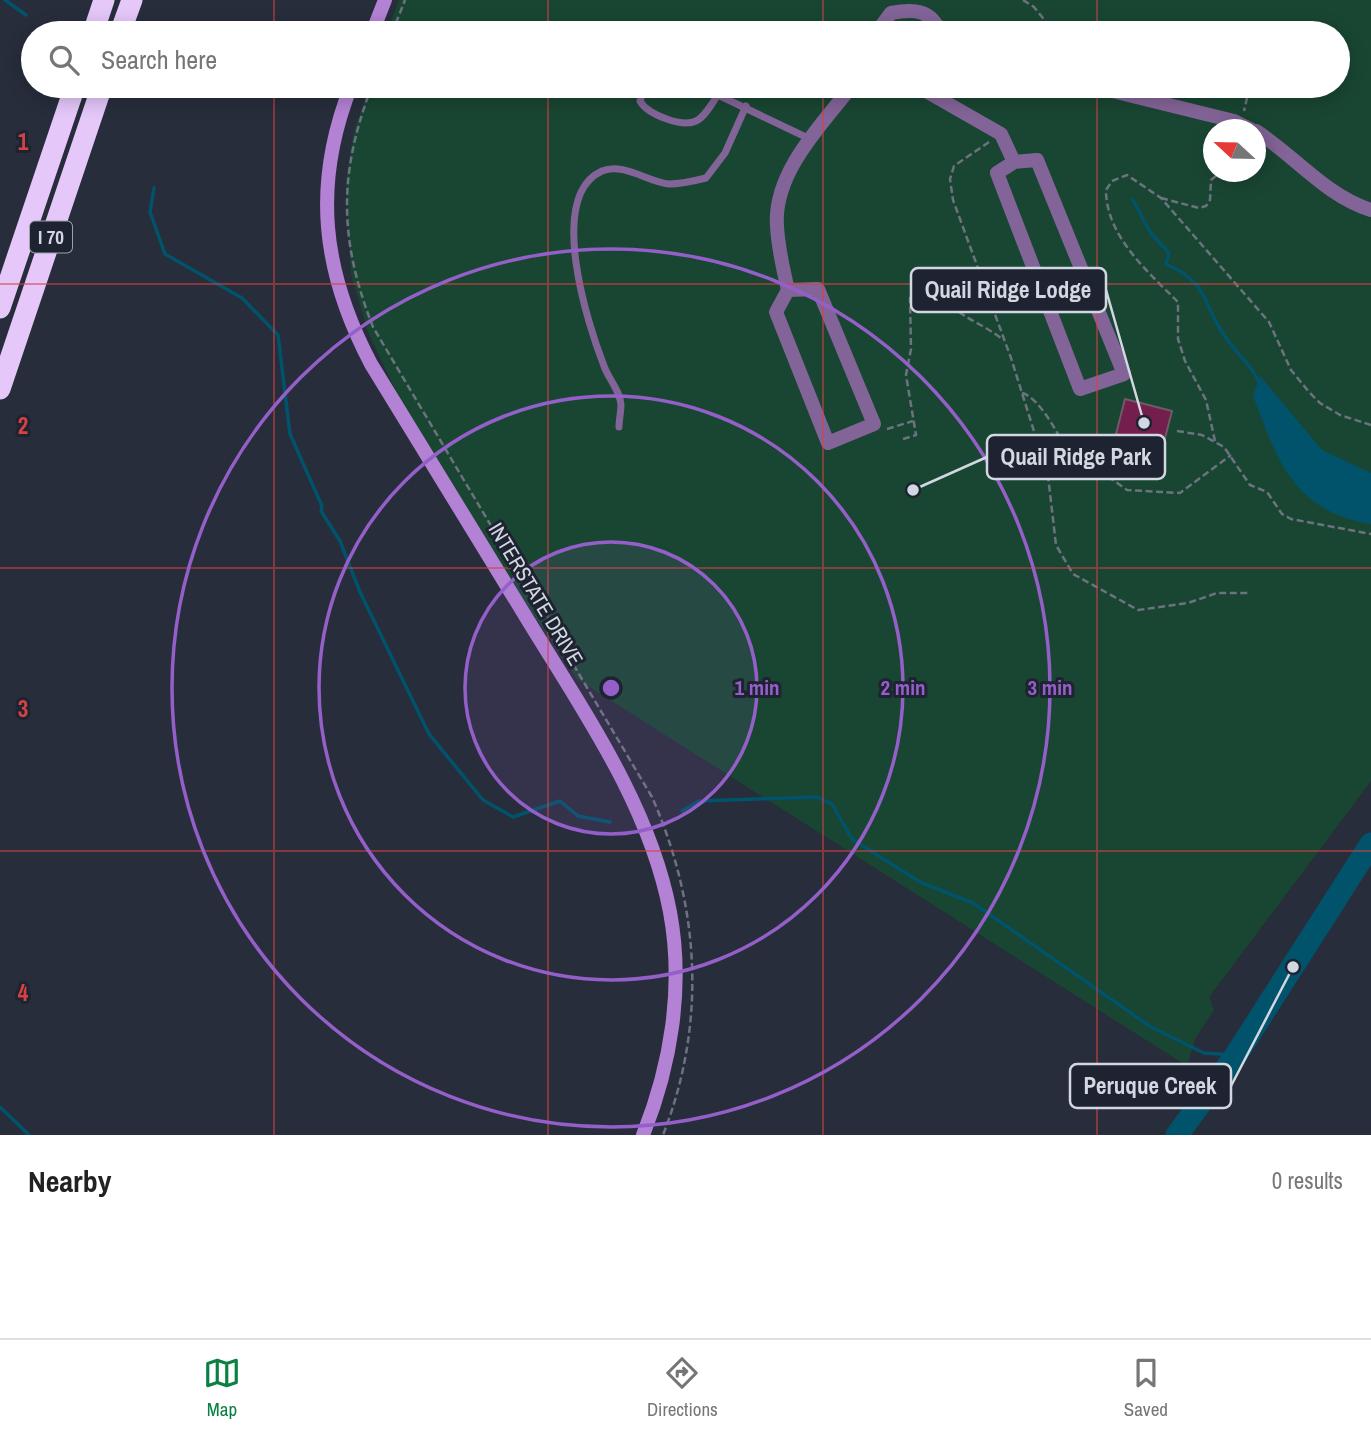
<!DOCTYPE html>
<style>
body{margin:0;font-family:"Archivo Narrow",sans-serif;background:#f2f2f2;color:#222}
.compass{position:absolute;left:1203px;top:119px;width:63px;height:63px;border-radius:50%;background:#fff;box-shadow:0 4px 18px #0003;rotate:292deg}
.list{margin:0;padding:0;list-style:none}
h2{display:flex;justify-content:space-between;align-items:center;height:91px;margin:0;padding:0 28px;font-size:30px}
h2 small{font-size:23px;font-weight:400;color:#767676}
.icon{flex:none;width:38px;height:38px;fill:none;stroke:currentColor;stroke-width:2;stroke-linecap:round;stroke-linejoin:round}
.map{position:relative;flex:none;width:1371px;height:1135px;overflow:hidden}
.search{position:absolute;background:#fff;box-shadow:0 4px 18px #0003;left:21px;right:21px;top:21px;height:77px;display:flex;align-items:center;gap:18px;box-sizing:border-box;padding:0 24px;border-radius:38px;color:#767676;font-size:26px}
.sheet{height:203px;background:#fff}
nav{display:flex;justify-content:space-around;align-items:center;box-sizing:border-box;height:98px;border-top:2px solid #e0e0e0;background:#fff;font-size:19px;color:#767676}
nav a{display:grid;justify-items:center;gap:4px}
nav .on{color:#0b8043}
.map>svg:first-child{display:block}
.green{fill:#194632;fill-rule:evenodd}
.water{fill:#00536a}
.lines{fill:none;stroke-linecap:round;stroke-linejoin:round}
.stream{stroke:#00536a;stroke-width:3.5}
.river{stroke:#00536a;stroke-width:23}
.building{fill:#741e4e;stroke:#6e5b63;stroke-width:2}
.path{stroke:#6d727f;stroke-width:2.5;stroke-dasharray:7 3.5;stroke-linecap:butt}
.service{stroke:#836498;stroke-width:7}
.minor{stroke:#836498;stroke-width:14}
.secondary{stroke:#b482d5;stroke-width:14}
.motorway{stroke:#e5c7fa;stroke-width:21}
.grid{fill:none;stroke:#d64244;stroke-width:2;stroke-opacity:0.55}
.ring{fill:none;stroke:#955fc9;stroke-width:3.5}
.labels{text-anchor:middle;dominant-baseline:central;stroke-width:6;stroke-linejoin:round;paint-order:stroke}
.shield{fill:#1d2330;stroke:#9ca1ac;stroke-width:2}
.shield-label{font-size:19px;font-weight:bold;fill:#d3d7e1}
.street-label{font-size:21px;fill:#d3d7e1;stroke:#1d2330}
.grid-label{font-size:23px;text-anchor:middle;font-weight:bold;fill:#d64244;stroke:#1d2330;stroke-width:6;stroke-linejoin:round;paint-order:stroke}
.centre{fill:#955fc9;stroke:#1d2330;stroke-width:3.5}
.ring-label{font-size:21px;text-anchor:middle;font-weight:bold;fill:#955fc9;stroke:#1d2330;stroke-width:6;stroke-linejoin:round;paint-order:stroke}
.leader{fill:none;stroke:#d3d7e1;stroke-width:2.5}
.callout-dot{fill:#d3d7e1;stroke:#1d2330;stroke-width:2.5}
.callout{fill:#1d2330;stroke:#d3d7e1;stroke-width:2.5}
.callout-label{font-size:23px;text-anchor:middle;font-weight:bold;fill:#d3d7e1}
</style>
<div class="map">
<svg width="1371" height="1135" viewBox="0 0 1371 1135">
<rect width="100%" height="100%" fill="#272d3b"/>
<path class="green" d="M399,0H1371V781L1209,997L1214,1010L1195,1039L1187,1066L577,679L509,578L401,402L368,332L351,274L346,180L353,135L369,86H1338V33H386ZM1214,130H1256V172H1214Z"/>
<path class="water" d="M1260,376L1322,450L1371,473V524C1293,511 1278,461 1253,396Z"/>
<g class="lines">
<g class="stream">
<polyline points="5,0 26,15"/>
<polyline points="154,188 150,212 165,254 242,298 278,335 290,434 322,506 321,511 340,541 360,592 429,734 483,800 513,817 560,801 578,816 610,822"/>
<path d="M1133,200L1150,232L1169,253L1166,264C1209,283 1202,303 1224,335C1235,352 1252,365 1260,384"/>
<polyline points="682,811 699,801 817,797 832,804 852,839 920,882 973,903 1151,1027 1204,1053 1236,1055"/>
<polyline points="0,1107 29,1135"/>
</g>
<polyline class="river" points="1177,1135 1236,1055 1371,844"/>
</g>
<polygon class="building" points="1125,399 1172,411 1163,446 1116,434"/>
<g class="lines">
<g class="path">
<polyline points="1023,0 1034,7 1055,33"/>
<polyline points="392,33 405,0"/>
<path d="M372,86C338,174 339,240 373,327L652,797C700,906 707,1023 663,1135"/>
<polyline points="1229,86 1247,98 1244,111"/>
<polyline points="989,142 954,166 950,179 953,200 1011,358 1048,476 1056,545 1073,574 1138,610 1188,603 1217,593 1248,593"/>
<polyline points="1161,198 1199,208 1206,206 1210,200 1211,180 1221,172"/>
<path d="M1022,393C1040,397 1064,443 1071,461L1099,470L1127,490L1180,493L1231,455"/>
<polyline points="887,429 913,421"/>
<polyline points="1177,431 1202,435 1224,447 1250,485 1267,492 1282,514 1291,519 1371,534"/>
<path d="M903,439L916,435L906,375L911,349L910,298L915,292C935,287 943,302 959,312C973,322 987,327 1002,339"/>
<path d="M1215,441L1206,400L1185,361L1178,339V302C1148,272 1106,236 1106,190L1112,181L1127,175L1161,198L1269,322L1291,370L1309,392L1320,403L1340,415L1371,425"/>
</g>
<g class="service">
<path d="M645,86L640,101C647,114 682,128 696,121C705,117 712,103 718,95"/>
<polyline points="716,86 718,95 810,139"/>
<path d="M619,427C619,420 621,412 621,405C620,390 609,380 604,366C588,325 546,196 602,171C623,162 648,182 669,184C682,184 694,181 706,178L725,153L746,106"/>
</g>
<g class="minor">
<polyline points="937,26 956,33"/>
<path d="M876,33L891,13C913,9 932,9 940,33"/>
<polyline points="917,86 1001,134 1014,162"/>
<polyline points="1092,86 1234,121 1252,130"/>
<path d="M1256,131C1295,156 1326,196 1371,210"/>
<polygon points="1037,160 1124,374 1080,389 997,173 1014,162"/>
<polygon points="818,289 874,424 828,443 776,312 788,290"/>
<path d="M788,290C783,269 778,247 777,226C773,173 822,124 852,86"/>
</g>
<g class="secondary">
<polyline points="372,33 385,0"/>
<path d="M351,86C312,185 322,271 371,364C424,450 477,536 529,622C584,712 650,806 670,912C684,987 671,1065 643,1135"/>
</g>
<g class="motorway">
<polyline points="93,33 104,0"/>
<polyline points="120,33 132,0"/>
<polyline points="0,308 75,86"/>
<polyline points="0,389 102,86"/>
</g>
</g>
<path class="grid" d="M274,0V33M548,0V33M823,0V33M1097,0V33M274,86V1135M548,86V1135M823,86V1135M1097,86V1135M0,284H1371M0,568H1371M0,851H1371"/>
<circle cx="611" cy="688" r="146" fill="#955fc9" fill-opacity=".12"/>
<g class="ring">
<circle cx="611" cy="688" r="146"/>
<circle cx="611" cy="688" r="292"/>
<circle cx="611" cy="688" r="439"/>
</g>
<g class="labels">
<rect class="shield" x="30" y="221.5" width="42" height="31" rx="5"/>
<g class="shield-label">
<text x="51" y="237">I 70</text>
</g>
<g class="street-label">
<text transform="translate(536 594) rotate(59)">INTERSTATE DRIVE</text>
</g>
</g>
<g class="grid-label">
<text x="23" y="150">1</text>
<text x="23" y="434">2</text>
<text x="23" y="717">3</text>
<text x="23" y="1001">4</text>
</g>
<circle cx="611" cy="688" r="10" class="centre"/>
<g class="ring-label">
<text x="757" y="695">1 min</text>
<text x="903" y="695">2 min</text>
<text x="1050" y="695">3 min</text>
</g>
<path class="leader" d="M1144 423L1106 290M913 490L987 457M1293 967L1231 1086"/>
<g class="callout-dot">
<circle cx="1144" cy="423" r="7"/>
<circle cx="913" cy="490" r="7"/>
<circle cx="1293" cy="967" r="7"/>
</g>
<g class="callout">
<rect x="911" y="268" width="195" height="44" rx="7"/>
<rect x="987" y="435" width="178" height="44" rx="7"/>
<rect x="1070" y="1064" width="161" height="44" rx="7"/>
</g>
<g class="callout-label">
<text x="1008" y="298">Quail Ridge Lodge</text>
<text x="1076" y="465">Quail Ridge Park</text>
<text x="1150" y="1094">Peruque Creek</text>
</g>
</svg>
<svg class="compass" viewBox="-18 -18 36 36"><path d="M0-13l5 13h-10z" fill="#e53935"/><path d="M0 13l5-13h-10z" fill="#767676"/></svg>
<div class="search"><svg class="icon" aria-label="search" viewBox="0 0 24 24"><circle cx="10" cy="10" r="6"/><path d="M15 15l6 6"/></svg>Search here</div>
</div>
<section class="sheet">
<h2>Nearby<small>0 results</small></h2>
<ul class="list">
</ul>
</section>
<nav>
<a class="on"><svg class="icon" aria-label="map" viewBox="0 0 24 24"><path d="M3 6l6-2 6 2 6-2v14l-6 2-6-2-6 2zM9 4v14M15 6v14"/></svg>Map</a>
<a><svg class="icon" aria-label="directions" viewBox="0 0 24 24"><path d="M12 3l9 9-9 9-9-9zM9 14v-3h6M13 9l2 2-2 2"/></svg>Directions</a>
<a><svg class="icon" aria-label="saved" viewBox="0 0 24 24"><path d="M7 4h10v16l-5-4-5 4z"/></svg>Saved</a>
</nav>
